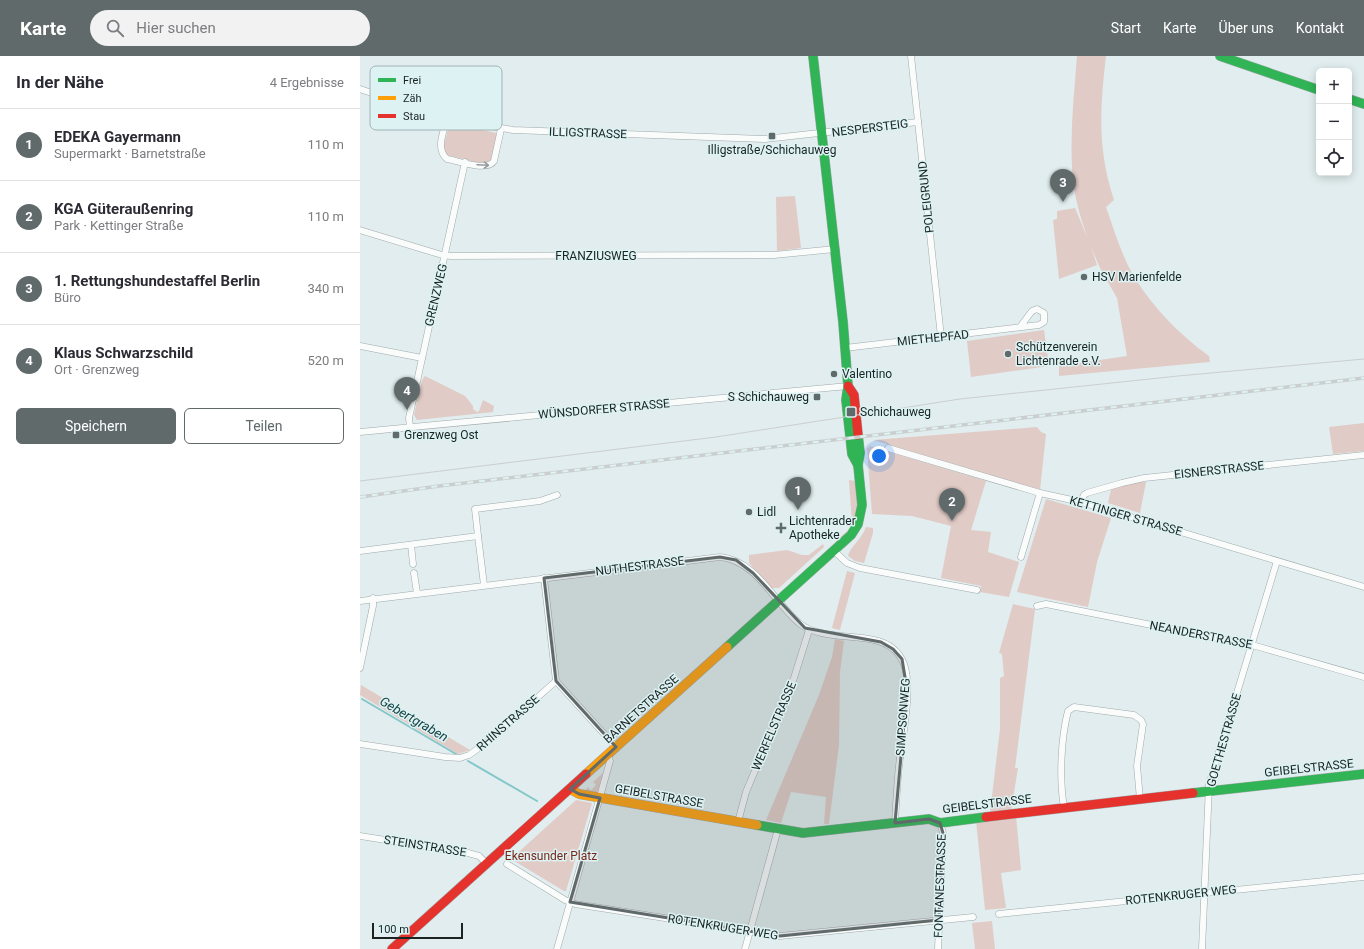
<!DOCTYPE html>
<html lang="de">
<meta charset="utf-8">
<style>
body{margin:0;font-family:Roboto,sans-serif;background:#f2f2f3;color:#2b2b33}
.controls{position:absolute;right:12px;top:12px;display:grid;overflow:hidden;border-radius:6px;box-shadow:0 2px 10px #0003}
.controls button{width:36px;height:36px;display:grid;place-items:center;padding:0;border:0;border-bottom:1px solid #e1e1e2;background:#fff;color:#2b2b33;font:20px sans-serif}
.scale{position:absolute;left:12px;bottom:10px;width:91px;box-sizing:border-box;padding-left:4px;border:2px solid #1b2323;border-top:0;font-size:11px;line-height:14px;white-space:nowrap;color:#1b2323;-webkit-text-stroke:3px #dcf2f3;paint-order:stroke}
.you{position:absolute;left:519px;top:400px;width:14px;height:14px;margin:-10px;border:3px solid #fff;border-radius:50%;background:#1a73e8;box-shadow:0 0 0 6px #1a73e833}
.badge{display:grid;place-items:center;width:26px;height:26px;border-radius:50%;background:#606a6a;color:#fff;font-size:13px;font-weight:700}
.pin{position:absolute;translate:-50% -33px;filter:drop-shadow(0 1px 2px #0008)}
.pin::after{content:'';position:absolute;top:21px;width:14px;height:12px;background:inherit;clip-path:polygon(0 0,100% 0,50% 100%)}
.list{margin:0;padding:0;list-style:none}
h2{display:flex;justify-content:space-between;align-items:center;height:52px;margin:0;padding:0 16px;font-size:17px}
h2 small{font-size:13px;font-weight:400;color:#7c7c81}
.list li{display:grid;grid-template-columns:26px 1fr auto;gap:12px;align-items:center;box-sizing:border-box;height:72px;padding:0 16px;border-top:1px solid #e1e1e2}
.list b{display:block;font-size:15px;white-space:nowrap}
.list p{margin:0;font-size:13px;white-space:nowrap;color:#7c7c81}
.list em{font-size:13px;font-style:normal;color:#7c7c81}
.actions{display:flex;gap:8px;padding:12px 16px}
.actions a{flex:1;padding:9px 0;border:1px solid #606a6a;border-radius:6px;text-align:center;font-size:14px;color:#606a6a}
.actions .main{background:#606a6a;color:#fff}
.icon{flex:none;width:22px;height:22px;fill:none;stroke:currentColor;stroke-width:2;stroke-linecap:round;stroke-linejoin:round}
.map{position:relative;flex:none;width:1004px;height:893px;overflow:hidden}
header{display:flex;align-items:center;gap:24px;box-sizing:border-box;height:56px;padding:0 20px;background:#606a6a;color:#fff}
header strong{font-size:19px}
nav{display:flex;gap:22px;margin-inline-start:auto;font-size:14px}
.search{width:280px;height:36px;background:#f2f2f3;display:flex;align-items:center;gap:10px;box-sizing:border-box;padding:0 14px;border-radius:22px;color:#7c7c81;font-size:15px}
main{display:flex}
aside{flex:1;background:#fff}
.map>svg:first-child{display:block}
.green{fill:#e1cbc6}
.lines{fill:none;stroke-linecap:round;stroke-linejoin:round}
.stream{stroke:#83c7ca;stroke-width:2}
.street-casing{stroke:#a0a9aa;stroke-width:7}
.fast-casing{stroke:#a0a9aa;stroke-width:10}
.slow-casing{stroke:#a0a9aa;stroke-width:10}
.jam-casing{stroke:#a0a9aa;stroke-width:10}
.street{stroke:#fafcfc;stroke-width:6}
.fast{stroke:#30b455;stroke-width:9}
.slow{stroke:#ff9f0a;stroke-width:9}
.jam{stroke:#e5322d;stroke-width:9}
.tram{stroke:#cbcecf;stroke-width:1}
.rail-casing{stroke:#cbcecf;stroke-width:3.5}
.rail{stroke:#dcf2f3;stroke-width:2;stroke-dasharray:6;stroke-linecap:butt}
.oneway{stroke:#969a9a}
.marked{fill:#606a6a;fill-opacity:0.2;stroke:#606a6a;stroke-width:3;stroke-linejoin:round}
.poi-dot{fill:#606a6a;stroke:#dcf2f3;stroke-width:1.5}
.labels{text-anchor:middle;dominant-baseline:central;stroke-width:3;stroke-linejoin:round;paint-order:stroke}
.street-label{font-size:12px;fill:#1b2323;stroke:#dcf2f3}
.poi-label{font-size:12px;fill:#1b2323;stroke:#dcf2f3;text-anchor:start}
.park-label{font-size:12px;fill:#782619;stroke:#dcf2f3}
.water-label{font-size:13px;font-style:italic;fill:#184345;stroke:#dcf2f3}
.key{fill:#dcf2f3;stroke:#a2b4b5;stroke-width:1}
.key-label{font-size:11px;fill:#1b2323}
</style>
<header>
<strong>Karte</strong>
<div class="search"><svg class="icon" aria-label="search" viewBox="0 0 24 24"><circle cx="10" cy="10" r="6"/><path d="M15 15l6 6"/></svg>Hier suchen</div>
<nav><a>Start</a><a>Karte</a><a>Über uns</a><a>Kontakt</a></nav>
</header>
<main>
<aside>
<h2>In der Nähe<small>4 Ergebnisse</small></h2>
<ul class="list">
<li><span class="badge">1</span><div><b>EDEKA Gayermann</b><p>Supermarkt · Barnetstraße</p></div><em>110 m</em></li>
<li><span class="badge">2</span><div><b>KGA Güteraußenring</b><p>Park · Kettinger Straße</p></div><em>110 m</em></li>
<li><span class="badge">3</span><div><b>1. Rettungshundestaffel Berlin</b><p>Büro</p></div><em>340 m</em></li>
<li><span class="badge">4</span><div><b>Klaus Schwarzschild</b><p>Ort · Grenzweg</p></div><em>520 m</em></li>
</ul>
<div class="actions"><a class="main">Speichern</a><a>Teilen</a></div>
</aside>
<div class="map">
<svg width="1004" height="893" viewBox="0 0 1004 893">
<rect width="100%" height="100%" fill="#e1edee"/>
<g class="green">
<path d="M717,0H746C740,52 737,93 754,144L746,151C754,174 762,201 775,222C794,253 820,279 849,300L850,306L699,320V310L767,300L757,242L740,212L731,191L737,209L699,223L693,164L697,163V155L715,152L728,183C721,163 715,144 713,123C709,82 714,41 717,0Z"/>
<polygon points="90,66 136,77 137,80 131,104 123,108 87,99 83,92"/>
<polygon points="435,140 441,192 417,195 416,141"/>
<polygon points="684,274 689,310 611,321 607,285"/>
<polygon points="65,320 105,340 113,350 113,353 117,356 119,355 123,344 134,350 133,356 57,364 54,359 62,324"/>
<polygon points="1004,367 1004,395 973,398 969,371"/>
<polygon points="677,371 681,376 686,378 680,434 513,384"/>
<polygon points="510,390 626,425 611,474 631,476 628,496 659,506 649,541 620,536 621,530 581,522 591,470 552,460 512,458 507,393"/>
<path d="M489,424L495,425C500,453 497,466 477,487L476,485L488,474L492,467Z"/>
<polygon points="777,426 786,426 780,457 748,447 751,433"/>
<polygon points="686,443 751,462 737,506 728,551 657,536"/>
<path d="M506,471L513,472V477L504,507L495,505L488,500C489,492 502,483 506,471Z"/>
<polygon points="463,488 464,491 419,532 412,532 389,507 389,499 427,494 442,499 449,499"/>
<polygon points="487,515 495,517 480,574 472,572"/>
<polygon points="653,548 675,553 655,712 658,712 651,755 630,757 640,673 640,622 644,620 642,598 639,597"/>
<polygon points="475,583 484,585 480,616 479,689 469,768 464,768 466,741 431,736 421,767 406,764 459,639 472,601"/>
<polygon points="1,629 110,694 98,698 0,639"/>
<polygon points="243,717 237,737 223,736 228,731 231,734 236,729 233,726"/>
<polygon points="216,744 232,747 206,835 204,835 151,803"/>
<polygon points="656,760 661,814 641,817 646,852 625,854 616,764"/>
<polygon points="632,865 635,893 615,893 612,867"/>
</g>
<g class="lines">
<g class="stream">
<polyline points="2,643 96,698"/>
<polyline points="108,705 177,745"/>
</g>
<defs>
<g id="street">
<polyline points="551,0 581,281"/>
<polyline points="0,33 87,62 153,74 405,83 558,66"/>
<path d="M87,62C84,75 75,93 87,103C99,105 127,116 134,105L141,73"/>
<polyline points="0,174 82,199 91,200 414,199 475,193"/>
<polyline points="0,290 62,302"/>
<polyline points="485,292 679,269 684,266 684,257 677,253 672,255 660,271"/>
<polyline points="50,371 49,362 105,106"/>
<polyline points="0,376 488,330"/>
<polyline points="528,392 680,437 721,446 1004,531"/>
<polyline points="721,446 724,439 727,437 762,427 784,422 1004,399"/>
<polyline points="118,480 115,453 180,445 197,439"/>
<polyline points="51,489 53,508"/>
<polyline points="0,495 118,480 124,529"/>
<polyline points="474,495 487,507 500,512 617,534"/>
<polyline points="661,501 680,437"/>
<polyline points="54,517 57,537"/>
<polyline points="184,522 196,625 256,691"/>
<path d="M0,545L360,501C396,504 414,546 439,567C456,582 492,579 514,584C528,587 539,595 544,608C553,633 542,682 539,710C537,729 536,748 535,767"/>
<polyline points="677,550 686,548 892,589 1004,621"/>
<polyline points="0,612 13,550 13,542"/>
<polyline points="0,688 85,701 100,702 109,699 126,687 196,625"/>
<path d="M704,751C699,723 701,682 708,655L714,651L774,659L781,664L783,668L777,710L780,743"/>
<polyline points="378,766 386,736 434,622 449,574"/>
<polyline points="0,780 108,797 119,800 127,808"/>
<polyline points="147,808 205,844 215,848 420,880 613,861"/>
<polyline points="639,858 1004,821"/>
<polyline points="197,893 250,705 248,699"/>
<polyline points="385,893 418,773"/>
<polyline points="578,893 583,777 580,767"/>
<polyline points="842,893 849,729 917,505"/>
</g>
<g id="fast">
<polyline points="453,0 483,266 488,330 486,344 492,398 498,409"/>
<polyline points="860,0 959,34"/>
<polyline points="989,43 1004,48"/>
<polyline points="367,591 491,479 498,468 502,449 498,409 500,397 498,379"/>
<polyline points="833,737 1004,718"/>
<polyline points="397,769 443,777 569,763 580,767 626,761"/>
</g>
<g id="slow">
<polyline points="226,718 367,591"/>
<polyline points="210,733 219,738 397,769"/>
</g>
<g id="jam">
<polyline points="488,330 494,339 498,379"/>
<polyline points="626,761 833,737"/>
<polyline points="32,893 226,718"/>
</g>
</defs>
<use href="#street" class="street-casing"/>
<use href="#fast" class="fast-casing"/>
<use href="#slow" class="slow-casing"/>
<use href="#jam" class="jam-casing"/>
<use href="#street" class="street"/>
<use href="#fast" class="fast"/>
<use href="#slow" class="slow"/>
<use href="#jam" class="jam"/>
<polyline class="tram" points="0,425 356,381 600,343 818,320 1004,303"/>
<defs>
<polyline id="rail" points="0,441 79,430 1004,322"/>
</defs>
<use href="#rail" class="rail-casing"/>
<use href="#rail" class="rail"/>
</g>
<defs><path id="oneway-shaft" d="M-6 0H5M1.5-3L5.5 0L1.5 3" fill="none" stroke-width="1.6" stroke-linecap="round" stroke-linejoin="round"/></defs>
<use class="oneway" href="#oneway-shaft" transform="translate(123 109) rotate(3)"/>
<path class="marked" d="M360,501L376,504L393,517L445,572L521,586L533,593L542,603L547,633L535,767L569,763L580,767L583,777L579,864L420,880L210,846L240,742L219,738L210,733L256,691L196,625L184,522Z"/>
<g class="poi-dot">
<rect x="408" y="76" width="8" height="8" rx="2"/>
<circle cx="724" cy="221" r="4"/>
<circle cx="648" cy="298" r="4"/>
<circle cx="474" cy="318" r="4"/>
<rect x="453" y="337" width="8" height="8" rx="2"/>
<rect x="486" y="351" width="10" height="10" rx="2"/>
<rect x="32" y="375" width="8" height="8" rx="2"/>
<circle cx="389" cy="456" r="4"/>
<path d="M419 466h4v4h4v4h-4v4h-4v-4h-4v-4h4z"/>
</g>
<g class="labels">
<g class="street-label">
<text transform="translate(510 72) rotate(-7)">NESPERSTEIG</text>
<text transform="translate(228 77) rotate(2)">ILLIGSTRASSE</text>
<text transform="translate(566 141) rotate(-96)">POLEIGRUND</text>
<text x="236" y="200">FRANZIUSWEG</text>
<text transform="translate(76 239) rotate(-77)">GRENZWEG</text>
<text transform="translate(573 282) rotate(-6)">MIETHEPFAD</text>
<text transform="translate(244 353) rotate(-5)">WÜNSDORFER STRASSE</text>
<text transform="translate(859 414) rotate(-6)">EISNERSTRASSE</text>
<text transform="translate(766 460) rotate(16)">KETTINGER STRASSE</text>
<text transform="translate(280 510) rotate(-7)">NUTHESTRASSE</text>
<text transform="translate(841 579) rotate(11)">NEANDERSTRASSE</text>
<text transform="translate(281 653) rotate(-42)">BARNETSTRASSE</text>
<text transform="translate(543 661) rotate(-86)">SIMPSONWEG</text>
<text transform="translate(148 667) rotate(-41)">RHINSTRASSE</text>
<text transform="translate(414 670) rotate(-67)">WERFELSTRASSE</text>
<text transform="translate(864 684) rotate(-74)">GOETHESTRASSE</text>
<text transform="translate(949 712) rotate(-6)">GEIBELSTRASSE</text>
<text transform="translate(299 740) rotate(10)">GEIBELSTRASSE</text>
<text transform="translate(627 748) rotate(-7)">GEIBELSTRASSE</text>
<text transform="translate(65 790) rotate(9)">STEINSTRASSE</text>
<text transform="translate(580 830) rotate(-88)">FONTANESTRASSE</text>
<text transform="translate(821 839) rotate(-6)">ROTENKRUGER WEG</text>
<text transform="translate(363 871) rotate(9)">ROTENKRUGER WEG</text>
</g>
<g class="poi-label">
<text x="412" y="94" text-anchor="middle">Illigstraße/Schichauweg</text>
<text x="732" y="221">HSV Marienfelde</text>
<text x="656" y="291">Schützenverein<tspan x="656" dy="14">Lichtenrade e.V.</tspan></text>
<text x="482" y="318">Valentino</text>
<text x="449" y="341" text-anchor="end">S Schichauweg</text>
<text x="500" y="356">Schichauweg</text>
<text x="44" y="379">Grenzweg Ost</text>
<text x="397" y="456">Lidl</text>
<text x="429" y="465">Lichtenrader<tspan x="429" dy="14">Apotheke</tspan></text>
</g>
<g class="park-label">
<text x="191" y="800">Ekensunder Platz</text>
</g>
<g class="water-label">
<text transform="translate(54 663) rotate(30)">Gebertgraben</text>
</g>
</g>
<rect x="10" y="10" width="132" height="64" rx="6" class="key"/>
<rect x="18" y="22" width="18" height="4" fill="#30b455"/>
<rect x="18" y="40" width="18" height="4" fill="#ff9f0a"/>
<rect x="18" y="58" width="18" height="4" fill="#e5322d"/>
<g class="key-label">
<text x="43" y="28">Frei</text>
<text x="43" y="46">Zäh</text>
<text x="43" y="64">Stau</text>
</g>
</svg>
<div class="controls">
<button>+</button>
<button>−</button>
<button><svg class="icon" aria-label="locate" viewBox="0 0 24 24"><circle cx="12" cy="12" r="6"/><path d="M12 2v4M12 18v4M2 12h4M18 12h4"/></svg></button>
</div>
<div class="scale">100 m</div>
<div class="you"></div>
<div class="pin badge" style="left:438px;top:454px">1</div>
<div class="pin badge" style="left:592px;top:465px">2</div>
<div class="pin badge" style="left:703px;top:146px">3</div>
<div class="pin badge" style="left:47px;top:354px">4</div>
</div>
</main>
